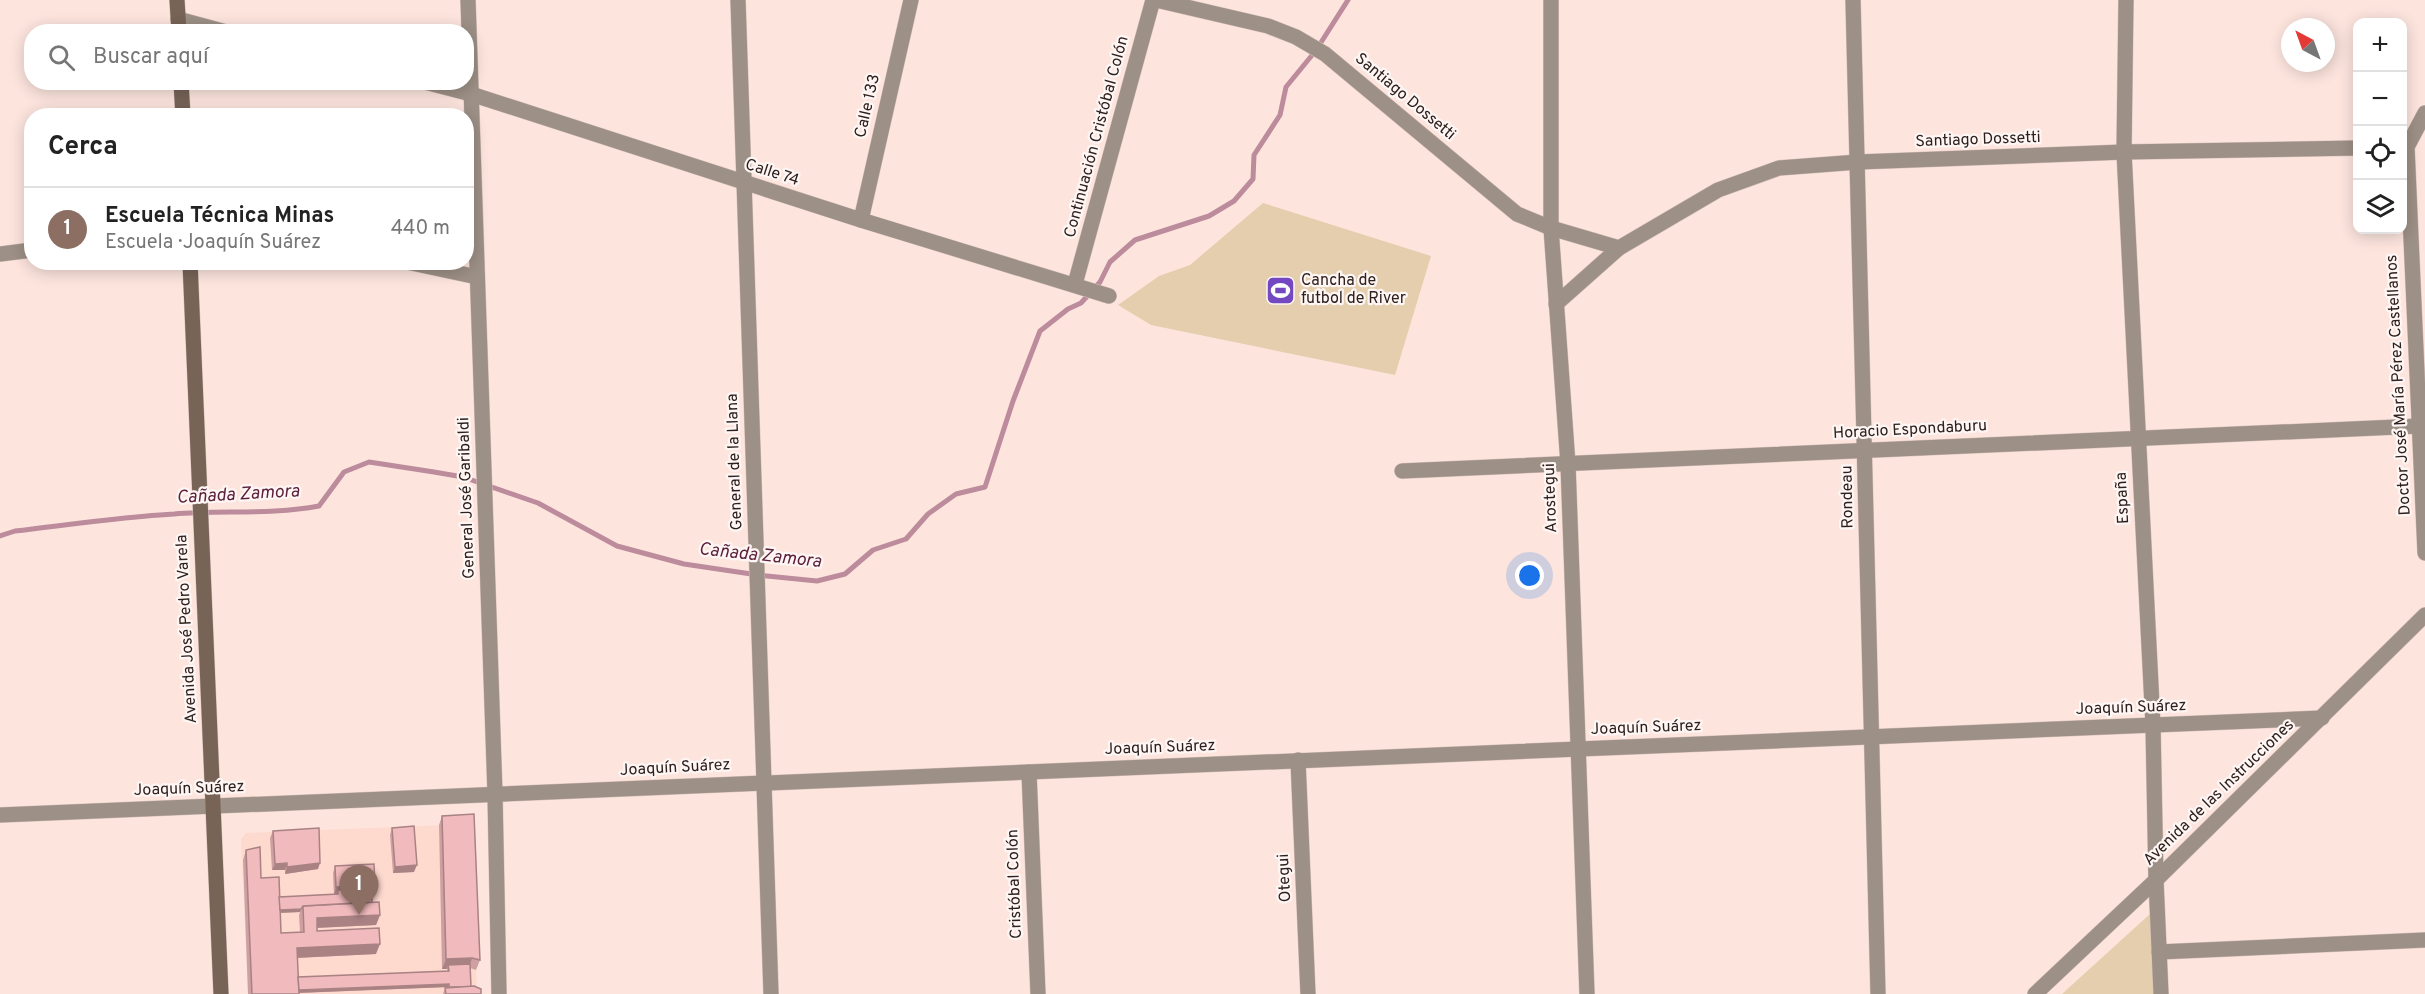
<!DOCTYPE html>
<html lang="es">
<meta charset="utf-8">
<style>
body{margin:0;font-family:Overpass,sans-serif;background:#f6f6f6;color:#222}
.controls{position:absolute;right:18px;top:18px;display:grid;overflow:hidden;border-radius:12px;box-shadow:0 3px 15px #0003}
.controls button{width:54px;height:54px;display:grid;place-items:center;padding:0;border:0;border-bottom:2px solid #e0e0e0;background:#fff;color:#222;font:30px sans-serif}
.compass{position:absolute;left:2281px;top:18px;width:54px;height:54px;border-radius:50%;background:#fff;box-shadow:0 3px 15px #0003;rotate:319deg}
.you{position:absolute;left:1530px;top:576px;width:21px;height:21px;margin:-15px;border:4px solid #fff;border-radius:50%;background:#1a73e8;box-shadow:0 0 0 9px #1a73e833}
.badge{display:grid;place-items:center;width:39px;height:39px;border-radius:50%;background:#111827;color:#fff;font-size:20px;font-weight:700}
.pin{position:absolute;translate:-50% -50px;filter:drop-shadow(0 2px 3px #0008)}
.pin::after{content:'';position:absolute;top:32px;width:21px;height:18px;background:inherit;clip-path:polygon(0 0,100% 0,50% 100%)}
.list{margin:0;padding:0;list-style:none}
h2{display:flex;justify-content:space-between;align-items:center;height:78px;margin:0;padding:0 24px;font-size:26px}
h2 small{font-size:20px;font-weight:400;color:#767676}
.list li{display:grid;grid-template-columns:39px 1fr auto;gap:18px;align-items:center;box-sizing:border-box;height:84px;padding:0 24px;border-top:2px solid #e0e0e0}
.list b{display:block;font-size:22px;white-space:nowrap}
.list p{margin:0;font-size:20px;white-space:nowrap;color:#767676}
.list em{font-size:20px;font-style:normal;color:#767676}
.icon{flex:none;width:33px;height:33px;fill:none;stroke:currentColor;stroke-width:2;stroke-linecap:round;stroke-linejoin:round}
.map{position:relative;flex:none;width:2425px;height:994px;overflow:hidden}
.search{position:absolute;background:#fff;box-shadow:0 3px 15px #0003;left:24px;top:24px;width:450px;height:66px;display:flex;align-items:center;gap:15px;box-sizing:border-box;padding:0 21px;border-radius:24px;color:#767676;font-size:22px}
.panel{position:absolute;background:#fff;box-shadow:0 3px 15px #0003;left:24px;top:108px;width:450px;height:162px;border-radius:24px}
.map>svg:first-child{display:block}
.built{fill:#fed9ce}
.green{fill:#e4cead}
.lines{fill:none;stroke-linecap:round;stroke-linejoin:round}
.stream{stroke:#bc8b9c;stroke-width:5}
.street-casing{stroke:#d8c2bb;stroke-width:16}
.secondary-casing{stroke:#d8c2bb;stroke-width:16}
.street{stroke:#9d9086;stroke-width:15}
.secondary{stroke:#776457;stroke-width:15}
.wall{fill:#cfa0a2;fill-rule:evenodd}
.shaded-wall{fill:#a98284}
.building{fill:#f1babc;stroke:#a98284;stroke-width:1.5}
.labels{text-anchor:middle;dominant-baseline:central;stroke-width:4.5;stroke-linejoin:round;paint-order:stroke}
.street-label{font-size:16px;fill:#2e201c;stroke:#fef6f4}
.poi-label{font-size:16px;fill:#2e201c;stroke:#fef6f4;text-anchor:start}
.water-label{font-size:18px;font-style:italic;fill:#5c203a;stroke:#fef6f4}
</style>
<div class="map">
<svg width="2425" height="994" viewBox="0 0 2425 994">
<rect width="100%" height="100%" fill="#fde5de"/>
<polygon class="built" points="470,824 477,994 248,994 241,839 246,833"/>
<g class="green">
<polygon points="1263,203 1431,256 1395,375 1151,325 1118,305 1159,276 1190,265"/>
<polygon points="2150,914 2155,994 2062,994"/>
</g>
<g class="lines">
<g class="stream">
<polyline points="1320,44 1348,0"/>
<path d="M0,536L15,531C67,525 121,517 174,514C222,510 271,515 319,506L344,472L369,462L434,472L463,477L538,503L617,546L684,564L758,575L817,581L845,574L873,550L906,539L928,514L956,494L985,487L1013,401L1040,331L1068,309L1081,303L1100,282L1110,262L1135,240L1209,216L1234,201L1253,179L1254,155L1280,115L1286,87L1313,54"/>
</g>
<defs>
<g id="street">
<polyline points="468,0 495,794 499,994"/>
<polyline points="738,0 771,994"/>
<polyline points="1156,0 1268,26 1296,37 1325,54 1517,214 1551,228 1619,248 1718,190 1779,168 1858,162 2124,152 2358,148"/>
<polyline points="1551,0 1551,228 1568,464 1587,994"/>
<polyline points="1853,0 1878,994"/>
<polyline points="2126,0 2124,152 2153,725 2156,880 2161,994"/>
<polyline points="178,19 226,32"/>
<polyline points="425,82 471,94 861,220 1109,296"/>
<polyline points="2425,113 2407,147 2425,553"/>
<polyline points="861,220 911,0"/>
<polyline points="0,254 32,250"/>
<polyline points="407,262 477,277"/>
<polyline points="1075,284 1153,0"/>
<polyline points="1556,304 1619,248"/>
<polyline points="1402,471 2419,426"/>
<polyline points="1298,760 1308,994"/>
<polyline points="1029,772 1038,994"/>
<polyline points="0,815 2322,718"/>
<polyline points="2159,952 2425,940"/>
<polyline points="2035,994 2156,880 2425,615"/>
</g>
<g id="secondary">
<polyline points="177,0 179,32"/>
<polyline points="181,82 183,116"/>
<polyline points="190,262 221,994"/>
</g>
</defs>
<use href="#street" class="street-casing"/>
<use href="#secondary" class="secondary-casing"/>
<use href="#street" class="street"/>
<use href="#secondary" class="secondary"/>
</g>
<g class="wall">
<path d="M442,816L480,960L476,970L470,968L471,987L481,994H443L445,988L448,987L299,993V994H248L243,860L246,850L261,878L279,897L334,894L333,873L335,866L373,893H372V902L380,915L376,925L317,928V931L376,954L297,958L298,977L447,971V969H442L439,825ZM300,912L299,915L300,932L281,933L280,913Z"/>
<polygon points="392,828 414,872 393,873 390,835"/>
<polygon points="273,831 318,869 285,874 285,870 272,870 270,838"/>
</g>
<g class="shaded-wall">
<polygon points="287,863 285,870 272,870 275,864"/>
<polygon points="320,863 318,869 285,874 287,867"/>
<polygon points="417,865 414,872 393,873 395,867"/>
<polygon points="375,886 373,893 338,894 338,890 337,894 334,894 336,887"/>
<polygon points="301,909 300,912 276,913 277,910"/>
<polygon points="380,915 376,925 313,928 317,918"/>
<polygon points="380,944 376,954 293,958 297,948"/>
<polygon points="472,958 469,968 448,965 447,969 442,969 446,959"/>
<polygon points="449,984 448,987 294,993 296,990"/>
</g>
<g class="building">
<polygon points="474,814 480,960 472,958 446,959 442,816"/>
<polygon points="414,826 417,865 395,867 392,828"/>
<polygon points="319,828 320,863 287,867 287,863 275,864 273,831"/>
<polygon points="260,847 261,878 279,877 281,933 304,932 303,906 379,902 380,915 317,918 317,931 379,928 380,944 297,948 299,994 252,994 246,850"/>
<polygon points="374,864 375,886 336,887 335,866"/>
<polygon points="372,889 372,902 303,906 301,909 280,910 279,897 338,894 338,890"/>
<polygon points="470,964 471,987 449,987 449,984 299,990 298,977 449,971 448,965"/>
<polygon points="474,986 481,989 481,994 446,994 445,988"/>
</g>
<defs>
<symbol id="stadium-square" viewBox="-11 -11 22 22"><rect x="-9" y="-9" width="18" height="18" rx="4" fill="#7348c0" stroke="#fef6f4"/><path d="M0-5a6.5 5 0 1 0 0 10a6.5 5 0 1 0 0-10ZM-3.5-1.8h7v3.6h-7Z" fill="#fff"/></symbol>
</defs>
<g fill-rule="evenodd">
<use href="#stadium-square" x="1264" y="274" width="33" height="33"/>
</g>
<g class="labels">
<g class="street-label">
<text transform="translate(1405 97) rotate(40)">Santiago Dossetti</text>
<text transform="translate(868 106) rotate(-77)">Calle 133</text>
<text transform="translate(1097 137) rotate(-75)">Continuación Cristóbal Colón</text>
<text transform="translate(1978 140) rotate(-2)">Santiago Dossetti</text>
<text transform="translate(772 173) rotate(18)">Calle 74</text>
<text transform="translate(2399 385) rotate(-93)">Doctor José María Pérez Castellanos</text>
<text transform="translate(1910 430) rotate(-3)">Horacio Espondaburu</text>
<text transform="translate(735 462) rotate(-92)">General de la Llana</text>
<text transform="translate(1848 497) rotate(-91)">Rondeau</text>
<text transform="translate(467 498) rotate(-92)">General José Garibaldi</text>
<text transform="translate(1551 498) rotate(-92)">Arostegui</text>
<text transform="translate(2123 498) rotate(-93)">España</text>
<text transform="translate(187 629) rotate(-93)">Avenida José Pedro Varela</text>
<text transform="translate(2131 708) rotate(-2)">Joaquín Suárez</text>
<text transform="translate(1646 728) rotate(-2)">Joaquín Suárez</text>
<text transform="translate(1160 748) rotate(-2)">Joaquín Suárez</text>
<text transform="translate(675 768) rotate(-3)">Joaquín Suárez</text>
<text transform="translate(189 789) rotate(-2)">Joaquín Suárez</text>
<text transform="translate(2219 793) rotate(-44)">Avenida de las Instrucciones</text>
<text transform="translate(1285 878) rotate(-93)">Otegui</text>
<text transform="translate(1015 884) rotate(-92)">Cristóbal Colón</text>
</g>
<g class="poi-label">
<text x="1301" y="281">Cancha de<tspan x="1301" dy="18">futbol de River</tspan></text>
</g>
<g class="water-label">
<text transform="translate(238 495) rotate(-3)">Cañada Zamora</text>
<text transform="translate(760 556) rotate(6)">Cañada Zamora</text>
</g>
</g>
</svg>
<div class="controls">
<button>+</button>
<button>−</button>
<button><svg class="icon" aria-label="locate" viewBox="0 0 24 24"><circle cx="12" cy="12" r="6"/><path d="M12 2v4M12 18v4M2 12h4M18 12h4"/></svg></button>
<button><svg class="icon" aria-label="layers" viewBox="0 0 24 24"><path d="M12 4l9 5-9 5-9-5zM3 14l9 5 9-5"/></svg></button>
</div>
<svg class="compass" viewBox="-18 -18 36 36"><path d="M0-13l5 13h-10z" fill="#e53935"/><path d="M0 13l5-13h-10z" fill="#767676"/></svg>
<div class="you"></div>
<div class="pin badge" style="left:359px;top:915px;background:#8d6e63">1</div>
<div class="search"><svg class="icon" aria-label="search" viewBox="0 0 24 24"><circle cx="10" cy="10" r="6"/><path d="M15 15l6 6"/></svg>Buscar aquí</div>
<section class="panel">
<h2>Cerca<small></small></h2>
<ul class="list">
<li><span class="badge" style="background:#8d6e63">1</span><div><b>Escuela Técnica Minas</b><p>Escuela · Joaquín Suárez</p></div><em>440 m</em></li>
</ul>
</section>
</div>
